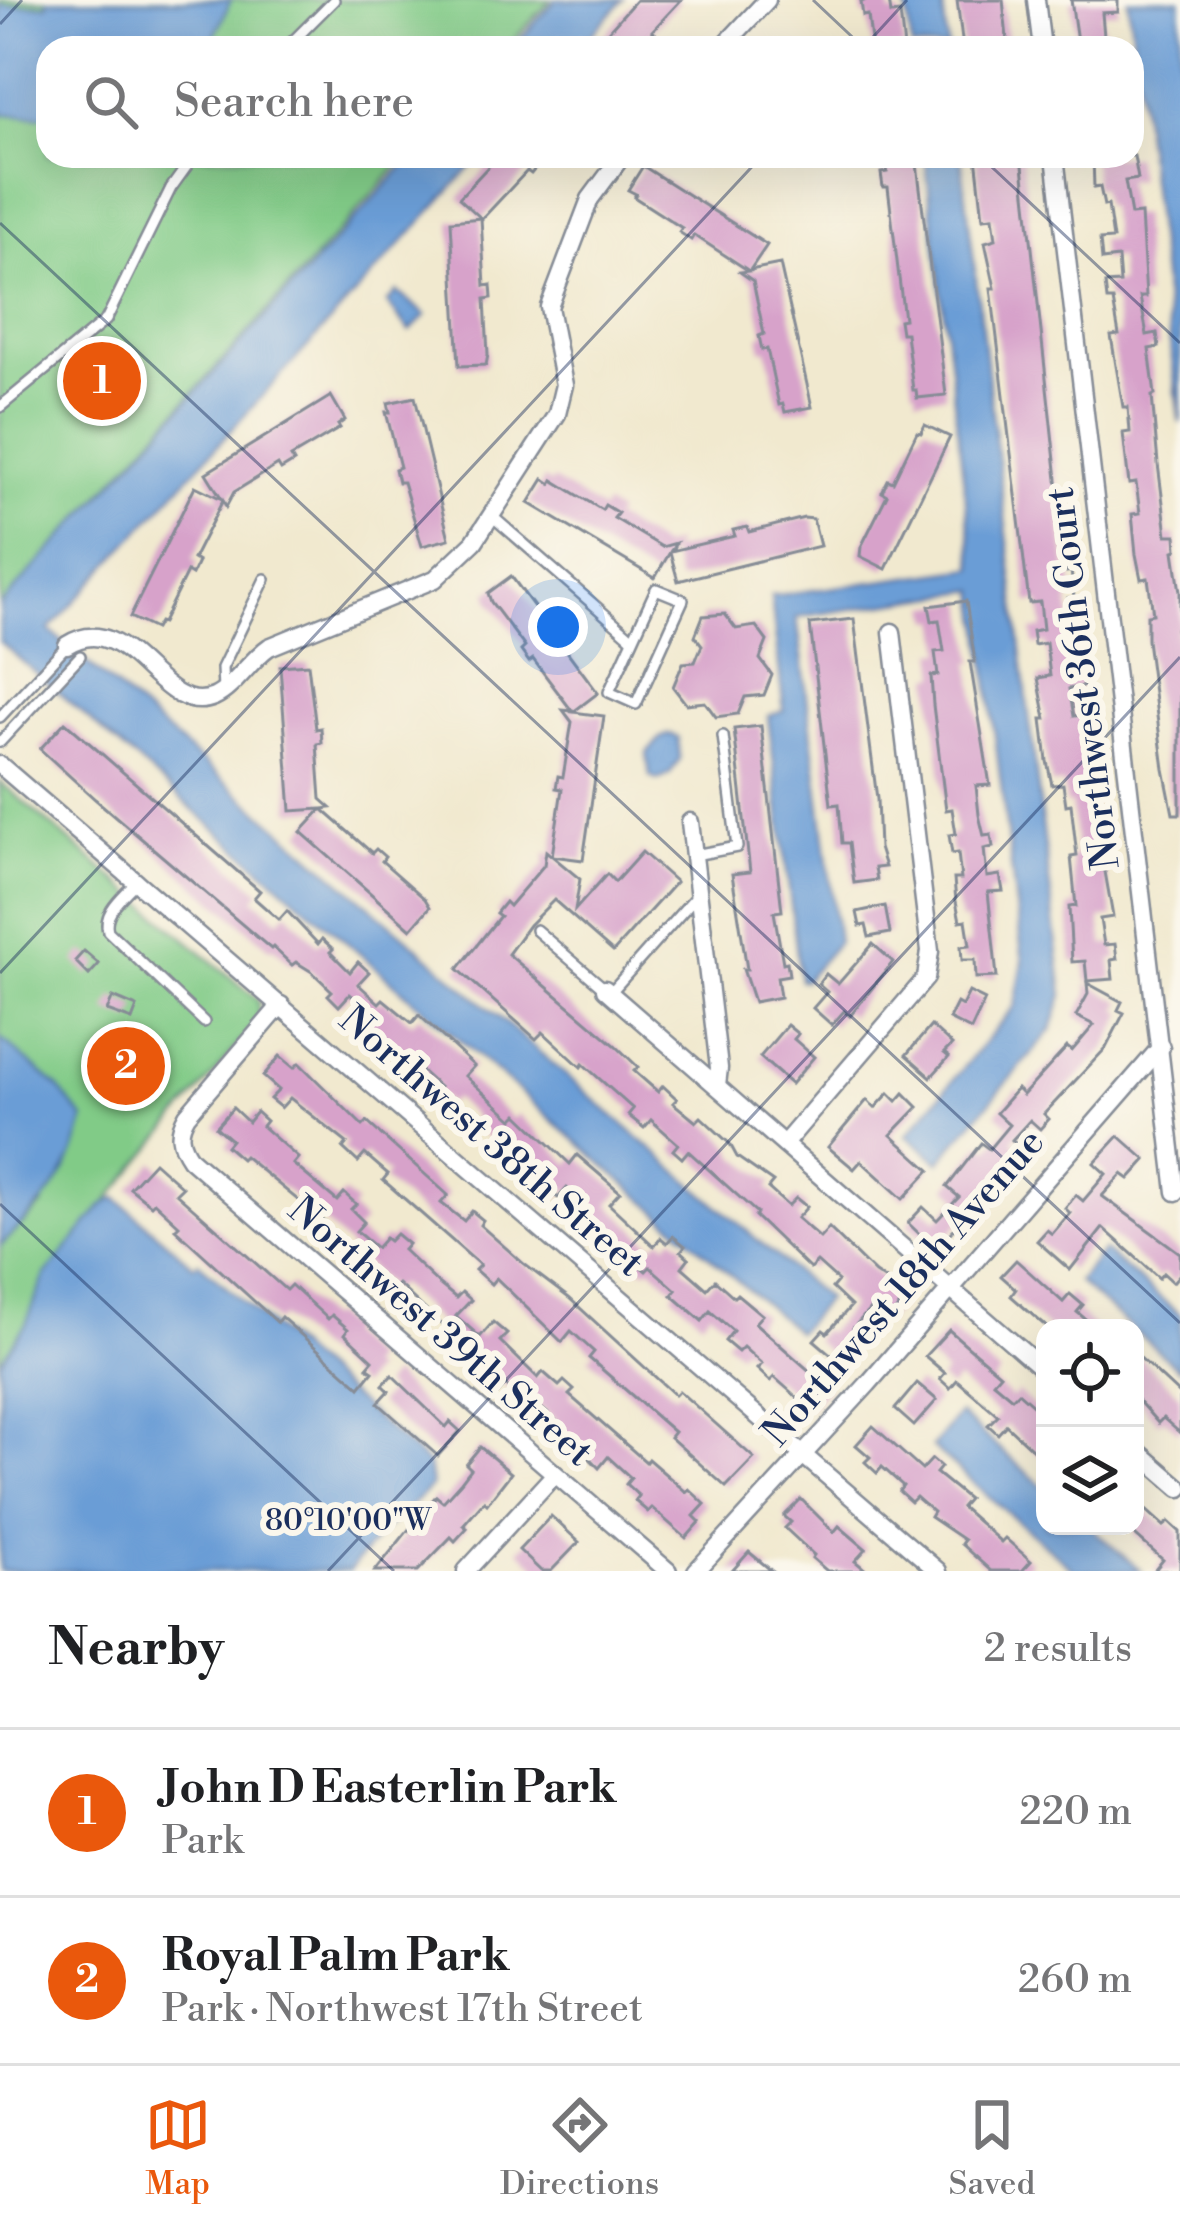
<!DOCTYPE html>
<meta charset="utf-8">
<style>
body{margin:0;font-family:"Libre Bodoni",serif;background:#f6f6f6;color:#202124}
.controls{position:absolute;right:36px;bottom:36px;display:grid;overflow:hidden;border-radius:24px;box-shadow:0 12px 48px #0002}
.controls button{width:108px;height:108px;display:grid;place-items:center;padding:0;border:0;border-bottom:3px solid #e0e0e0;background:#fff;color:#202124;font:60px sans-serif}
.you{position:absolute;left:558px;top:627px;width:42px;height:42px;margin:-30px;border:9px solid #fff;border-radius:50%;background:#1a73e8;box-shadow:0 0 0 18px #1a73e833}
.badge{display:grid;place-items:center;width:78px;height:78px;border-radius:50%;background:#ea580c;color:#fff;font-size:39px;font-weight:700}
.pin{position:absolute;translate:-50% -50%;border:6px solid #fff;box-shadow:0 3px 12px #0006}
.list{margin:0;padding:0;list-style:none}
h2{display:flex;justify-content:space-between;align-items:center;height:156px;margin:0;padding:0 48px;font-size:51px}
h2 small{font-size:39px;font-weight:400;color:#757577}
.list li{display:grid;grid-template-columns:78px 1fr auto;gap:36px;align-items:center;box-sizing:border-box;height:168px;padding:0 48px;border-top:3px solid #e0e0e0}
.list b{display:block;font-size:45px;white-space:nowrap}
.list p{margin:0;font-size:39px;white-space:nowrap;color:#757577}
.list em{font-size:39px;font-style:normal;color:#757577}
.icon{flex:none;width:66px;height:66px;fill:none;stroke:currentColor;stroke-width:2;stroke-linecap:round;stroke-linejoin:round}
.map{position:relative;flex:none;width:1180px;height:1571px;overflow:hidden}
.search{position:absolute;background:#fff;box-shadow:0 12px 48px #0002;left:36px;right:36px;top:36px;height:132px;display:flex;align-items:center;gap:30px;box-sizing:border-box;padding:0 42px;border-radius:36px;color:#757577;font-size:45px}
.sheet{height:492px;background:#fff}
nav{display:flex;justify-content:space-around;align-items:center;box-sizing:border-box;height:168px;border-top:3px solid #e0e0e0;background:#fff;font-size:33px;color:#757577}
nav a{display:grid;justify-items:center;gap:6px}
nav .on{color:#ea580c}
.map>svg:first-child{display:block}
.green{fill:#81cb87;stroke:#4e7d72;stroke-width:3}
.water{fill:#6b9dd6;stroke:#43669a;stroke-width:3}
.building{fill:#d7a2ca}
.lines{fill:none;stroke-linecap:round;stroke-linejoin:round}
.service-casing{stroke:#868c96;stroke-width:14}
.minor-casing{stroke:#868c96;stroke-width:21}
.service{stroke:#fff;stroke-width:9}
.minor{stroke:#fff;stroke-width:16}
.ticks{fill:none;stroke:#1b2f5e;stroke-width:3;stroke-opacity:0.45}
.labels{text-anchor:middle;dominant-baseline:central;stroke-width:12;stroke-linejoin:round;paint-order:stroke}
.street-label{font-size:39px;fill:#1b2f5e;stroke:#fbf7ec}
.ticks-label{font-size:30px;text-anchor:middle;fill:#1b2f5e;stroke:#fbf7ec;stroke-width:12;stroke-linejoin:round;paint-order:stroke}
</style>
<div class="map">
<svg width="1180" height="1571" viewBox="0 0 1180 1571">
<rect width="100%" height="100%" fill="#fbf7ec"/>
<filter id="ink" filterUnits="userSpaceOnUse"><feTurbulence type="fractalNoise" baseFrequency=".00833" numOctaves="2"/><feDisplacementMap in="SourceGraphic" scale="24" xChannelSelector="R" yChannelSelector="G"/><feConvolveMatrix kernelMatrix="1 2 1 2 8 2 1 2 1" color-interpolation-filters="sRGB"/></filter>
<filter id="wash" filterUnits="userSpaceOnUse"><feTurbulence type="fractalNoise" baseFrequency=".004" numOctaves="4" result="noise"/><feDisplacementMap in="SourceGraphic" scale="48" xChannelSelector="R" yChannelSelector="G"/><feGaussianBlur stdDeviation="2.7" result="paint"/><feColorMatrix in="noise" values="0 0 0 0 0 0 0 0 0 0 0 0 0 0 0 0 0 1.4 0 .05"/><feComposite in="paint" operator="in"/></filter>
<g filter="url(#wash)">
<rect width="100%" height="100%" fill="#f1e9cf"/>
<g class="green">
<polygon points="0,0 551,0 506,48 48,48 48,156 407,156 0,606"/>
<polygon points="0,782 258,1000 259,1020 45,1276 26,1324 0,1362 0,1246 43,1205 8,1046 0,1038"/>
</g>
<g class="water">
<polygon points="48,0 231,0 209,48 48,48 48,117 3,114 0,105 0,6 47,5"/>
<polygon points="556,0 623,0 579,48 512,48"/>
<polygon points="906,0 942,0 948,48 912,48"/>
<polygon points="1128,0 1180,0 1180,423"/>
<polygon points="413,156 481,156 49,630 826,1299 797,1332 0,642 0,606"/>
<polygon points="925,156 961,156 1063,995 1052,1029 939,1162 907,1135 1015,1006 1023,962 977,590 797,617 838,942 805,980 800,980 768,716 784,711 771,596 974,568"/>
<polygon points="397,292 426,315 410,331 387,303"/>
<polygon points="670,734 678,738 680,759 669,775 658,780 650,777 647,754 660,738"/>
<path d="M0,1038L57,1086L84,1119C70,1182 42,1202 0,1246Z"/>
<polygon points="116,1198 194,1266 198,1262 428,1464 431,1487 380,1534 349,1571 0,1571 0,1362 26,1324 45,1276 103,1205"/>
<polygon points="1103,1250 1180,1315 1180,1370 1078,1282"/>
<polygon points="959,1414 1045,1488 1045,1526 1089,1526 1141,1571 1075,1571 932,1447"/>
</g>
<g id="blocks">
<g class="building">
<polygon points="636,0 681,0 652,31 656,34 646,45 642,41 635,48 593,48"/>
<polygon points="866,0 889,0 891,14 900,13 904,48 872,48 868,15 863,16 861,2"/>
<polygon points="957,0 1003,0 1008,48 963,48"/>
<polygon points="1071,0 1118,0 1118,12 1102,13 1105,48 1078,48"/>
<polygon points="498,156 532,156 539,164 531,174 527,171 482,219 459,198"/>
<polygon points="885,156 916,156 946,395 917,398 916,390 913,390 906,333 901,333 899,320 904,319 888,187 883,187 881,173 887,172"/>
<polygon points="976,156 1022,156 1067,572 1071,571 1074,597 1068,598 1072,625 1077,624 1079,641 1071,642 1076,671 1081,670 1085,686 1069,689 1074,716 1082,715 1088,768 1094,767 1096,780 1089,781 1113,917 1100,919 1104,945 1115,944 1117,959 1111,960 1113,979 1087,981 1085,961 1072,962 1069,907 1076,906 1071,857 1077,856 1071,804 1066,805 1063,784 1052,785 1047,761 1042,719 1046,719 1038,678 1050,676 1046,643 1034,645 1032,631 1043,629 1040,602 1029,603 991,288 995,288 985,242 996,239 993,217 983,218"/>
<polygon points="1093,156 1134,156 1138,179 1125,181 1131,215 1141,214 1146,297 1140,297 1147,335 1157,333 1159,347 1149,349 1155,395 1152,396 1158,464 1167,535 1176,535 1177,550 1174,551 1180,592 1180,628 1176,629 1180,659 1180,814 1173,814 1164,769 1147,640 1147,615 1153,614 1148,578 1141,579 1136,554 1132,514 1140,513 1136,483 1129,484 1123,433 1130,432 1128,407 1123,407 1111,336 1119,335 1113,300 1107,300 1105,284 1120,283 1118,258 1102,260 1100,240 1113,239 1108,205 1104,206 1100,187 1094,188"/>
<polygon points="643,166 767,245 750,270 780,264 812,407 785,412 783,404 779,405 767,349 762,350 759,336 764,334 753,281 740,272 749,271 694,235 691,240 679,232 682,228 634,197 636,194 628,190"/>
<polygon points="481,218 485,286 491,285 492,298 485,299 488,355 486,365 459,366 451,221"/>
<polygon points="331,396 345,420 338,425 340,428 291,457 294,462 281,470 278,465 234,492 226,507 223,500 193,559 198,562 192,575 187,572 162,623 159,622 155,629 130,617 195,486 222,499 206,473"/>
<polygon points="415,397 449,539 422,546 403,482 398,482 395,469 400,467 386,412 390,412 388,403"/>
<polygon points="925,425 950,437 886,569 860,556 861,547 887,495 882,492 888,480 893,482 917,432 921,433"/>
<polygon points="544,479 551,484 553,480 602,510 605,505 618,513 614,518 662,547 676,543 671,551 735,536 733,530 747,527 749,532 804,518 813,519 820,546 678,581 670,552 655,578 529,503"/>
<polygon points="511,576 598,693 573,712 604,716 583,860 552,856 580,879 575,910 607,874 615,882 642,852 676,882 613,952 554,900 529,925 508,954 615,1045 638,1067 634,1071 658,1092 663,1086 677,1099 673,1103 696,1122 701,1117 730,1144 737,1157 773,1182 768,1188 788,1206 796,1198 807,1207 797,1218 820,1238 829,1228 875,1273 892,1284 888,1289 903,1302 886,1322 871,1308 853,1328 859,1333 836,1359 814,1340 823,1330 827,1333 851,1306 832,1288 838,1281 817,1262 810,1269 755,1216 757,1213 688,1151 682,1158 673,1150 678,1144 651,1120 644,1128 628,1115 633,1109 583,1064 581,1067 543,1032 536,1039 458,969 500,916 496,913 505,902 509,906 544,865 546,851 552,856 562,789 556,788 558,776 563,777 572,722 563,710 572,711 533,659 529,662 521,651 525,647 491,602 488,593"/>
<polygon points="966,601 975,662 970,662 990,785 976,786 979,815 984,836 991,835 993,847 984,849 987,877 1000,875 1003,891 988,892 997,977 976,978 975,960 962,960 961,946 970,945 966,920 960,921 956,901 954,879 961,879 958,853 952,854 949,835 956,834 952,809 946,810 933,705 931,676 938,675 935,652 944,651 939,620 932,621 929,606"/>
<polygon points="725,614 736,629 756,626 767,641 760,659 772,675 764,695 745,697 738,714 716,717 705,702 686,704 673,687 683,663 695,662 702,645 695,636 703,616"/>
<polygon points="854,619 877,799 879,848 885,867 875,868 877,880 854,883 849,843 842,843 839,804 831,805 810,624"/>
<polygon points="308,664 316,729 321,728 322,743 317,744 321,799 331,808 322,809 372,853 376,849 385,857 382,861 425,899 430,907 411,929 301,832 322,809 291,811 280,666"/>
<polygon points="65,722 260,891 254,898 279,920 287,911 318,944 322,939 333,949 330,952 350,972 358,962 369,972 358,984 379,1003 383,999 412,1023 419,1015 474,1066 465,1076 513,1119 518,1114 570,1164 577,1155 620,1192 609,1204 654,1246 661,1238 667,1243 673,1236 685,1246 681,1251 689,1258 682,1267 707,1289 715,1280 734,1297 737,1294 762,1315 755,1323 828,1387 809,1408 774,1377 770,1381 757,1369 762,1364 743,1347 738,1352 725,1341 733,1331 710,1311 702,1321 672,1295 676,1290 650,1267 646,1271 580,1217 589,1208 567,1188 558,1198 545,1187 550,1182 525,1159 521,1164 484,1134 471,1123 476,1118 454,1098 449,1103 435,1091 439,1087 416,1066 411,1071 387,1050 371,1034 377,1028 367,1019 372,1012 350,994 339,1006 328,995 332,991 312,972 296,962 292,965 273,947 271,949 95,799 40,749"/>
<polygon points="761,726 782,911 774,912 783,963 787,962 789,975 777,977 780,997 754,1002 743,969 747,969 732,874 750,872 734,729"/>
<polygon points="885,906 890,933 869,937 866,925 860,926 857,912"/>
<polygon points="873,944 893,962 850,1016 844,1011 832,1025 813,1008 827,992 818,984 826,974 838,984"/>
<polygon points="84,951 99,964 89,975 75,961"/>
<polygon points="1087,983 1122,1002 1118,1010 1124,1013 1106,1048 1044,1114 1049,1119 1040,1129 1030,1120 1012,1140 1021,1149 993,1182 995,1184 985,1196 981,1193 963,1213 966,1216 935,1249 908,1223 923,1207 937,1220 959,1197 947,1187 981,1143 989,1149 1009,1125 996,1113 1017,1089 1023,1095 1067,1047 1072,1051 1094,1025 1076,1016 1088,994"/>
<polygon points="969,992 985,1000 971,1030 949,1019 957,1003 962,1006"/>
<polygon points="113,997 137,1007 132,1020 107,1011"/>
<polygon points="787,1025 798,1034 794,1039 814,1057 791,1084 760,1057"/>
<polygon points="931,1026 952,1045 944,1053 949,1057 931,1077 906,1055"/>
<polygon points="280,1056 294,1068 299,1063 363,1126 367,1122 448,1195 441,1203 464,1221 472,1211 483,1220 480,1225 524,1264 569,1298 675,1395 679,1391 754,1458 726,1487 670,1437 674,1432 589,1358 594,1352 571,1331 562,1342 496,1278 491,1284 475,1270 480,1265 383,1180 388,1174 365,1154 358,1162 343,1148 347,1143 290,1098 281,1108 270,1099 279,1090 263,1076"/>
<polygon points="889,1093 897,1101 904,1093 918,1107 891,1135 930,1170 903,1199 861,1161 854,1169 828,1147 867,1100 875,1108"/>
<polygon points="233,1108 248,1122 256,1112 266,1121 262,1126 298,1158 293,1164 337,1201 344,1193 356,1204 351,1209 364,1222 356,1231 376,1248 385,1238 389,1241 396,1234 408,1244 403,1250 439,1284 456,1298 462,1292 471,1300 456,1316 480,1337 493,1322 507,1334 500,1341 538,1378 543,1372 559,1386 564,1381 574,1390 569,1395 646,1462 648,1459 686,1492 689,1489 705,1504 694,1516 700,1522 686,1538 652,1508 648,1512 635,1501 639,1496 626,1484 631,1478 608,1457 599,1468 568,1436 565,1439 554,1430 559,1423 532,1400 527,1405 398,1284 392,1290 320,1218 244,1156 241,1159 226,1146 231,1140 216,1127"/>
<polygon points="1119,1136 1146,1160 1129,1179 1122,1174 1102,1196 1180,1253 1180,1274 1173,1282 1163,1273 1159,1278 1103,1228 1070,1270 1037,1241 1047,1230 1052,1234 1070,1213 1065,1208 1076,1195 1083,1201 1106,1174 1094,1163"/>
<polygon points="154,1162 182,1187 176,1193 286,1290 291,1285 328,1319 332,1315 348,1329 345,1334 373,1360 367,1367 373,1371 360,1387 281,1317 277,1322 175,1229 179,1225 154,1202 151,1205 130,1188"/>
<polygon points="1016,1260 1063,1302 1070,1294 1083,1305 1077,1312 1096,1328 1048,1328 1036,1318 1011,1296 1016,1289 1001,1276"/>
<polygon points="949,1330 1000,1374 993,1382 1012,1398 1018,1392 1045,1416 1045,1461 1006,1425 998,1434 988,1425 998,1415 957,1380 950,1388 940,1379 945,1373 925,1356"/>
<polygon points="1135,1353 1180,1395 1180,1433 1163,1418 1158,1423 1135,1397"/>
<polygon points="392,1375 446,1427 450,1422 460,1431 438,1456 378,1403 389,1391 383,1385"/>
<polygon points="917,1383 937,1400 914,1426 895,1409"/>
<polygon points="873,1426 922,1470 932,1459 941,1467 936,1473 968,1499 961,1507 1001,1542 1005,1538 1031,1561 1022,1571 991,1571 961,1544 964,1540 930,1517 933,1512 916,1497 911,1502 899,1491 903,1486 882,1467 877,1473 865,1462 870,1457 856,1445"/>
<polygon points="480,1447 511,1473 487,1504 484,1501 463,1525 467,1528 455,1541 451,1537 418,1571 375,1571 436,1496 443,1502 461,1482 471,1469 466,1464"/>
<polygon points="801,1499 834,1532 839,1526 866,1549 855,1561 867,1571 827,1571 812,1558 814,1555 785,1528 791,1522 784,1516"/>
<polygon points="1135,1500 1164,1526 1169,1522 1180,1532 1180,1571 1154,1571 1163,1560 1135,1535"/>
<polygon points="551,1516 579,1542 551,1571 541,1571 519,1550"/>
<polygon points="749,1552 772,1571 732,1571"/>
</g>
</g>
</g>
<g filter="url(#ink)">
<use href="#blocks" fill-opacity="0" stroke="#868c96" stroke-width="3"/>
<g class="lines">
<defs>
<g id="service">
<polyline points="286,48 334,0"/>
<polyline points="0,407 106,320 171,188 194,156"/>
<polyline points="492,516 632,638"/>
<polygon points="656,589 683,600 636,704 609,692"/>
<polyline points="223,691 222,668 265,579"/>
<polyline points="0,717 67,645"/>
<polyline points="0,742 80,656"/>
<polyline points="694,855 737,847 723,736"/>
<path d="M136,882C124,896 102,912 108,931L204,1022"/>
<polyline points="536,930 605,989"/>
<polyline points="610,993 698,894"/>
</g>
<g id="minor">
<polyline points="1036,0 1042,48"/>
<polyline points="722,48 767,0"/>
<polyline points="1055,156 1176,1192"/>
<path d="M67,645C129,606 160,720 214,697C234,688 250,660 269,647L435,579L474,542L557,414L564,385L549,307L590,199L622,156"/>
<polyline points="0,765 938,1571"/>
<polyline points="690,822 719,1068 717,1085"/>
<polyline points="605,989 1045,1371"/>
<path d="M281,1005L187,1115C177,1132 179,1143 190,1159L668,1571"/>
<polyline points="784,1144 926,978 930,951 892,632"/>
<polyline points="1135,1449 1180,1488"/>
<polyline points="466,1571 555,1474"/>
<polyline points="696,1571 868,1384 1161,1047"/>
</g>
</defs>
<use href="#service" class="service-casing"/>
<use href="#minor" class="minor-casing"/>
<use href="#service" class="service"/>
<use href="#minor" class="minor"/>
</g>
</g>
<path class="ticks" d="M813,0L864,48M0,24L22,0M863,48L907,0M980,156L1180,343M0,223L1180,1323M0,973L762,156M0,1204L394,1571M328,1571L1180,657"/>
<g class="labels">
<g class="street-label">
<text transform="translate(1084 678) rotate(-97)">Northwest 36th Court</text>
<text transform="translate(491 1142) rotate(41)">Northwest 38th Street</text>
<text transform="translate(904 1288) rotate(-49)">Northwest 18th Avenue</text>
<text transform="translate(440 1332) rotate(41)">Northwest 39th Street</text>
</g>
</g>
<g class="ticks-label">
<text x="348" y="1530">80°10'00"W</text>
</g>
</svg>
<div class="controls">
<button><svg class="icon" aria-label="locate" viewBox="0 0 24 24"><circle cx="12" cy="12" r="6"/><path d="M12 2v4M12 18v4M2 12h4M18 12h4"/></svg></button>
<button><svg class="icon" aria-label="layers" viewBox="0 0 24 24"><path d="M12 4l9 5-9 5-9-5zM3 14l9 5 9-5"/></svg></button>
</div>
<div class="you"></div>
<div class="pin badge" style="left:102px;top:381px">1</div>
<div class="pin badge" style="left:126px;top:1066px">2</div>
<div class="search"><svg class="icon" aria-label="search" viewBox="0 0 24 24"><circle cx="10" cy="10" r="6"/><path d="M15 15l6 6"/></svg>Search here</div>
</div>
<section class="sheet">
<h2>Nearby<small>2 results</small></h2>
<ul class="list">
<li><span class="badge">1</span><div><b>John D Easterlin Park</b><p>Park</p></div><em>220 m</em></li>
<li><span class="badge">2</span><div><b>Royal Palm Park</b><p>Park · Northwest 17th Street</p></div><em>260 m</em></li>
</ul>
</section>
<nav>
<a class="on"><svg class="icon" aria-label="map" viewBox="0 0 24 24"><path d="M3 6l6-2 6 2 6-2v14l-6 2-6-2-6 2zM9 4v14M15 6v14"/></svg>Map</a>
<a><svg class="icon" aria-label="directions" viewBox="0 0 24 24"><path d="M12 3l9 9-9 9-9-9zM9 14v-3h6M13 9l2 2-2 2"/></svg>Directions</a>
<a><svg class="icon" aria-label="saved" viewBox="0 0 24 24"><path d="M7 4h10v16l-5-4-5 4z"/></svg>Saved</a>
</nav>
